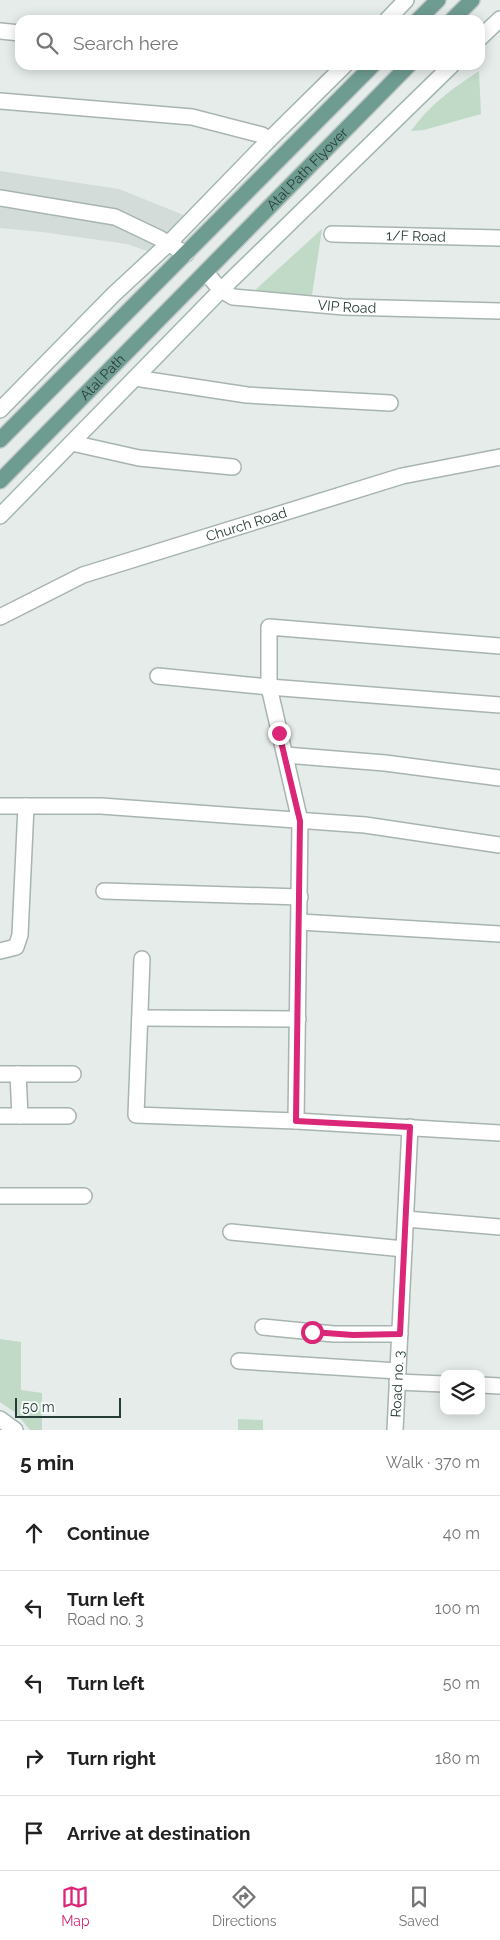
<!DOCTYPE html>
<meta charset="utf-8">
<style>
body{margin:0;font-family:Raleway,sans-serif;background:#f2f2f2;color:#222}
.controls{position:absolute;right:15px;bottom:15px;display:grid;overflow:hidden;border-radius:10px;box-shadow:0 2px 12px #0003}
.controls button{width:45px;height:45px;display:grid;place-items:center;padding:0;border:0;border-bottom:1px solid #e0e0e0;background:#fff;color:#222;font:25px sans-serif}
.scale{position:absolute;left:15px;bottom:12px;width:106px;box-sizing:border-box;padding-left:5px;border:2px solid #263c36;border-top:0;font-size:14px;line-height:18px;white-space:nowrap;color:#263c36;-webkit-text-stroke:4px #f5f9f7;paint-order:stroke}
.stop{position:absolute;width:15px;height:15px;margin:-11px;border:4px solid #db2777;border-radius:50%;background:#fff}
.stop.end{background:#db2777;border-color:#fff;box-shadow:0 1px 5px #0008}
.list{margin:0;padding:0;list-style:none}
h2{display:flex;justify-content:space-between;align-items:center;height:65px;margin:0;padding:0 20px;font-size:21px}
h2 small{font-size:16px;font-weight:400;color:#767676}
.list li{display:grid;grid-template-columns:32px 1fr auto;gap:15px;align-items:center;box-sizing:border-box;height:75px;padding:0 20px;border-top:1px solid #e0e0e0}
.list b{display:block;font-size:19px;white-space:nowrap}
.list p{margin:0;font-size:16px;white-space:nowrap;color:#767676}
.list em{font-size:16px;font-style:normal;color:#767676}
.icon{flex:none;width:28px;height:28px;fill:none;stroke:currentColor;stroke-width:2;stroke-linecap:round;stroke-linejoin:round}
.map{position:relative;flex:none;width:500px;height:1430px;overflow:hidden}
.search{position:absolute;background:#fff;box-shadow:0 2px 12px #0003;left:15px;right:15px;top:15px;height:55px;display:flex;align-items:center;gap:12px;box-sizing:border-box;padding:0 18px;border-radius:15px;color:#767676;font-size:19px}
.sheet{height:440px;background:#fff}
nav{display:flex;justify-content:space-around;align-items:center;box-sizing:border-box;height:70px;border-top:1px solid #e0e0e0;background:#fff;font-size:14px;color:#767676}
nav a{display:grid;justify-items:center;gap:2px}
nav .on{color:#db2777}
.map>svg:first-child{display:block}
.built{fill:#d3dcd8}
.green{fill:#c0dac7}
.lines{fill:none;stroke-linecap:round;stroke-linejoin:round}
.street-casing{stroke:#a8b4b0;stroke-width:18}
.secondary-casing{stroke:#a4b6b0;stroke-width:18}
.primary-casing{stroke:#c2c8c7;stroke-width:18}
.street{stroke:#fff;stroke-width:15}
.secondary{stroke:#fff;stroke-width:15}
.primary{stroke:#6f9c91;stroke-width:15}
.route{stroke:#db2777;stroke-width:6}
.labels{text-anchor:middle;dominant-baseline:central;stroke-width:5;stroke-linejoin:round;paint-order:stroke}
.street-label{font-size:14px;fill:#263c36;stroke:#f5f9f7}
</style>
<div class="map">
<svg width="500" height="1430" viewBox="0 0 500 1430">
<rect width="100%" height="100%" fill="#e5ece9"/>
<polygon class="built" points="0,171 119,189 191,218 150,252 127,244 42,232 0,228"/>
<g class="green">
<path d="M479,71L481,114L424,130L411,131C429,105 453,88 479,71Z"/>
<polygon points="322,229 312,295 253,292"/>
<polygon points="0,1339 21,1342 21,1390 42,1393 42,1430 30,1430 16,1413 0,1402"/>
<polygon points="238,1419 263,1420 263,1430 238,1430"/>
</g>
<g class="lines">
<defs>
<g id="street">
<polyline points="0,31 20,33"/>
<polyline points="0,101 192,117 262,135 269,140"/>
<polyline points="0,198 115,217 159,238 186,254"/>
<path id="s1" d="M332,234L500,238"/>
<path id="s2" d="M206,273L221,290L233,297L344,307L500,311"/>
<polyline points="135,378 247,395 390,403"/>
<polyline points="72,443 139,458 233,467"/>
<path id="s3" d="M0,617L83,575L402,476L500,457"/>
<polyline points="158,676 269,687 500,705"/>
<polyline points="285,755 385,763 500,778"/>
<polyline points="0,806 101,806 365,825 500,845"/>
<polyline points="104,891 300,897"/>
<polyline points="300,922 500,934"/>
<polyline points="0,951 16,947 20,935 26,806"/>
<polyline points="142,959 136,1115 296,1121 500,1133"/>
<polyline points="140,1018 298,1019"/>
<polyline points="0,1074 18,1074 20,1116"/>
<polyline points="18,1074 73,1074"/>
<polyline points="0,1116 68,1116"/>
<polyline points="296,1121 300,821 269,687 269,627 500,646"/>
<polyline points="0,1196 84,1196"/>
<polyline points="406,1219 500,1227"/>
<polyline points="231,1232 404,1249"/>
<polyline points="263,1327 334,1334 400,1334"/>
<polyline points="239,1361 398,1371"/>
<polyline points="397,1382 444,1384"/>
<polyline points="481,1385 500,1386"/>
<path id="s4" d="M395,1430L410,1127"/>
</g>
<g id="secondary">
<polyline points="387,20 406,0"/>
<polyline points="480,38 500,19"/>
<polyline points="0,410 114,294 168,244 269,140 345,65"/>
<polyline points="0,516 221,290 452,65"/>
<polyline points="0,1419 15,1430"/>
</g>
<g id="primary">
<polyline points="418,20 438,0"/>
<polyline points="452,20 472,0"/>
<polyline points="0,440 373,65"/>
<path id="s5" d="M0,481L409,65"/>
</g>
</defs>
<use href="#street" class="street-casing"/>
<use href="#secondary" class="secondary-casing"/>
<use href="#primary" class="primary-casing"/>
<use href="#street" class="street"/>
<use href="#secondary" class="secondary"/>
<use href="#primary" class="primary"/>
</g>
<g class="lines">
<polyline class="route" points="279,733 300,821 296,1121 410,1127 400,1334 353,1335 312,1332"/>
</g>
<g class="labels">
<g class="street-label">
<text stroke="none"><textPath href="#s5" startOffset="438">Atal Path Flyover</textPath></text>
<text stroke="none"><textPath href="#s1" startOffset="84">1/F Road</textPath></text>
<text stroke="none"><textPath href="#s2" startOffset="151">VIP Road</textPath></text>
<text stroke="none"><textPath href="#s5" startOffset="146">Atal Path</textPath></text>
<text stroke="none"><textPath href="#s3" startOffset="264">Church Road</textPath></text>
<text stroke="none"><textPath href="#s4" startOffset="46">Road no. 3</textPath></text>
</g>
</g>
</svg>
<div class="controls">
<button><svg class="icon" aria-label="layers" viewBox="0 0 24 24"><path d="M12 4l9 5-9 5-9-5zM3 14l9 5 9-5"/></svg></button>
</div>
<div class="scale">50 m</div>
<div class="stop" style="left:312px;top:1332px"></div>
<div class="stop end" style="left:279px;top:733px"></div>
<div class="search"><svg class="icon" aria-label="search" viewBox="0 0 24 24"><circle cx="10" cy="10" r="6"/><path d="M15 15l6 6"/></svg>Search here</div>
</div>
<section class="sheet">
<h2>5 min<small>Walk · 370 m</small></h2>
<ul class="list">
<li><svg class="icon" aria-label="ahead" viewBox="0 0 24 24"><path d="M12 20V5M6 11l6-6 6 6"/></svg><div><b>Continue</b></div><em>40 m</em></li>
<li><svg class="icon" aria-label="left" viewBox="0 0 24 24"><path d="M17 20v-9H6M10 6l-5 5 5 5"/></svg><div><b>Turn left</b><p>Road no. 3</p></div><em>100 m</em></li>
<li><svg class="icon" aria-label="left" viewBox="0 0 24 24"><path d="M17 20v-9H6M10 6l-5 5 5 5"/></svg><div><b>Turn left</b></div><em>50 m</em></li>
<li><svg class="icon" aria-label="right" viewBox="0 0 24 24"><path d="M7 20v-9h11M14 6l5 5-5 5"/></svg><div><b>Turn right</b></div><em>180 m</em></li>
<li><svg class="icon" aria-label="arrive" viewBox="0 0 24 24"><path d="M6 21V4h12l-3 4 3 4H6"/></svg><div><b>Arrive at destination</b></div></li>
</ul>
</section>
<nav>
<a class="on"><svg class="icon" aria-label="map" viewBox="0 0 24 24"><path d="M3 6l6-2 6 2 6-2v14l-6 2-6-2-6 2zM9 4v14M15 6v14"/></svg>Map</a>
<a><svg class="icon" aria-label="directions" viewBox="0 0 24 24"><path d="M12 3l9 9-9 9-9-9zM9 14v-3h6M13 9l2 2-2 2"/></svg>Directions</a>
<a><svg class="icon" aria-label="saved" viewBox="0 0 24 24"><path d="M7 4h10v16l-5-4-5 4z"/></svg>Saved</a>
</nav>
